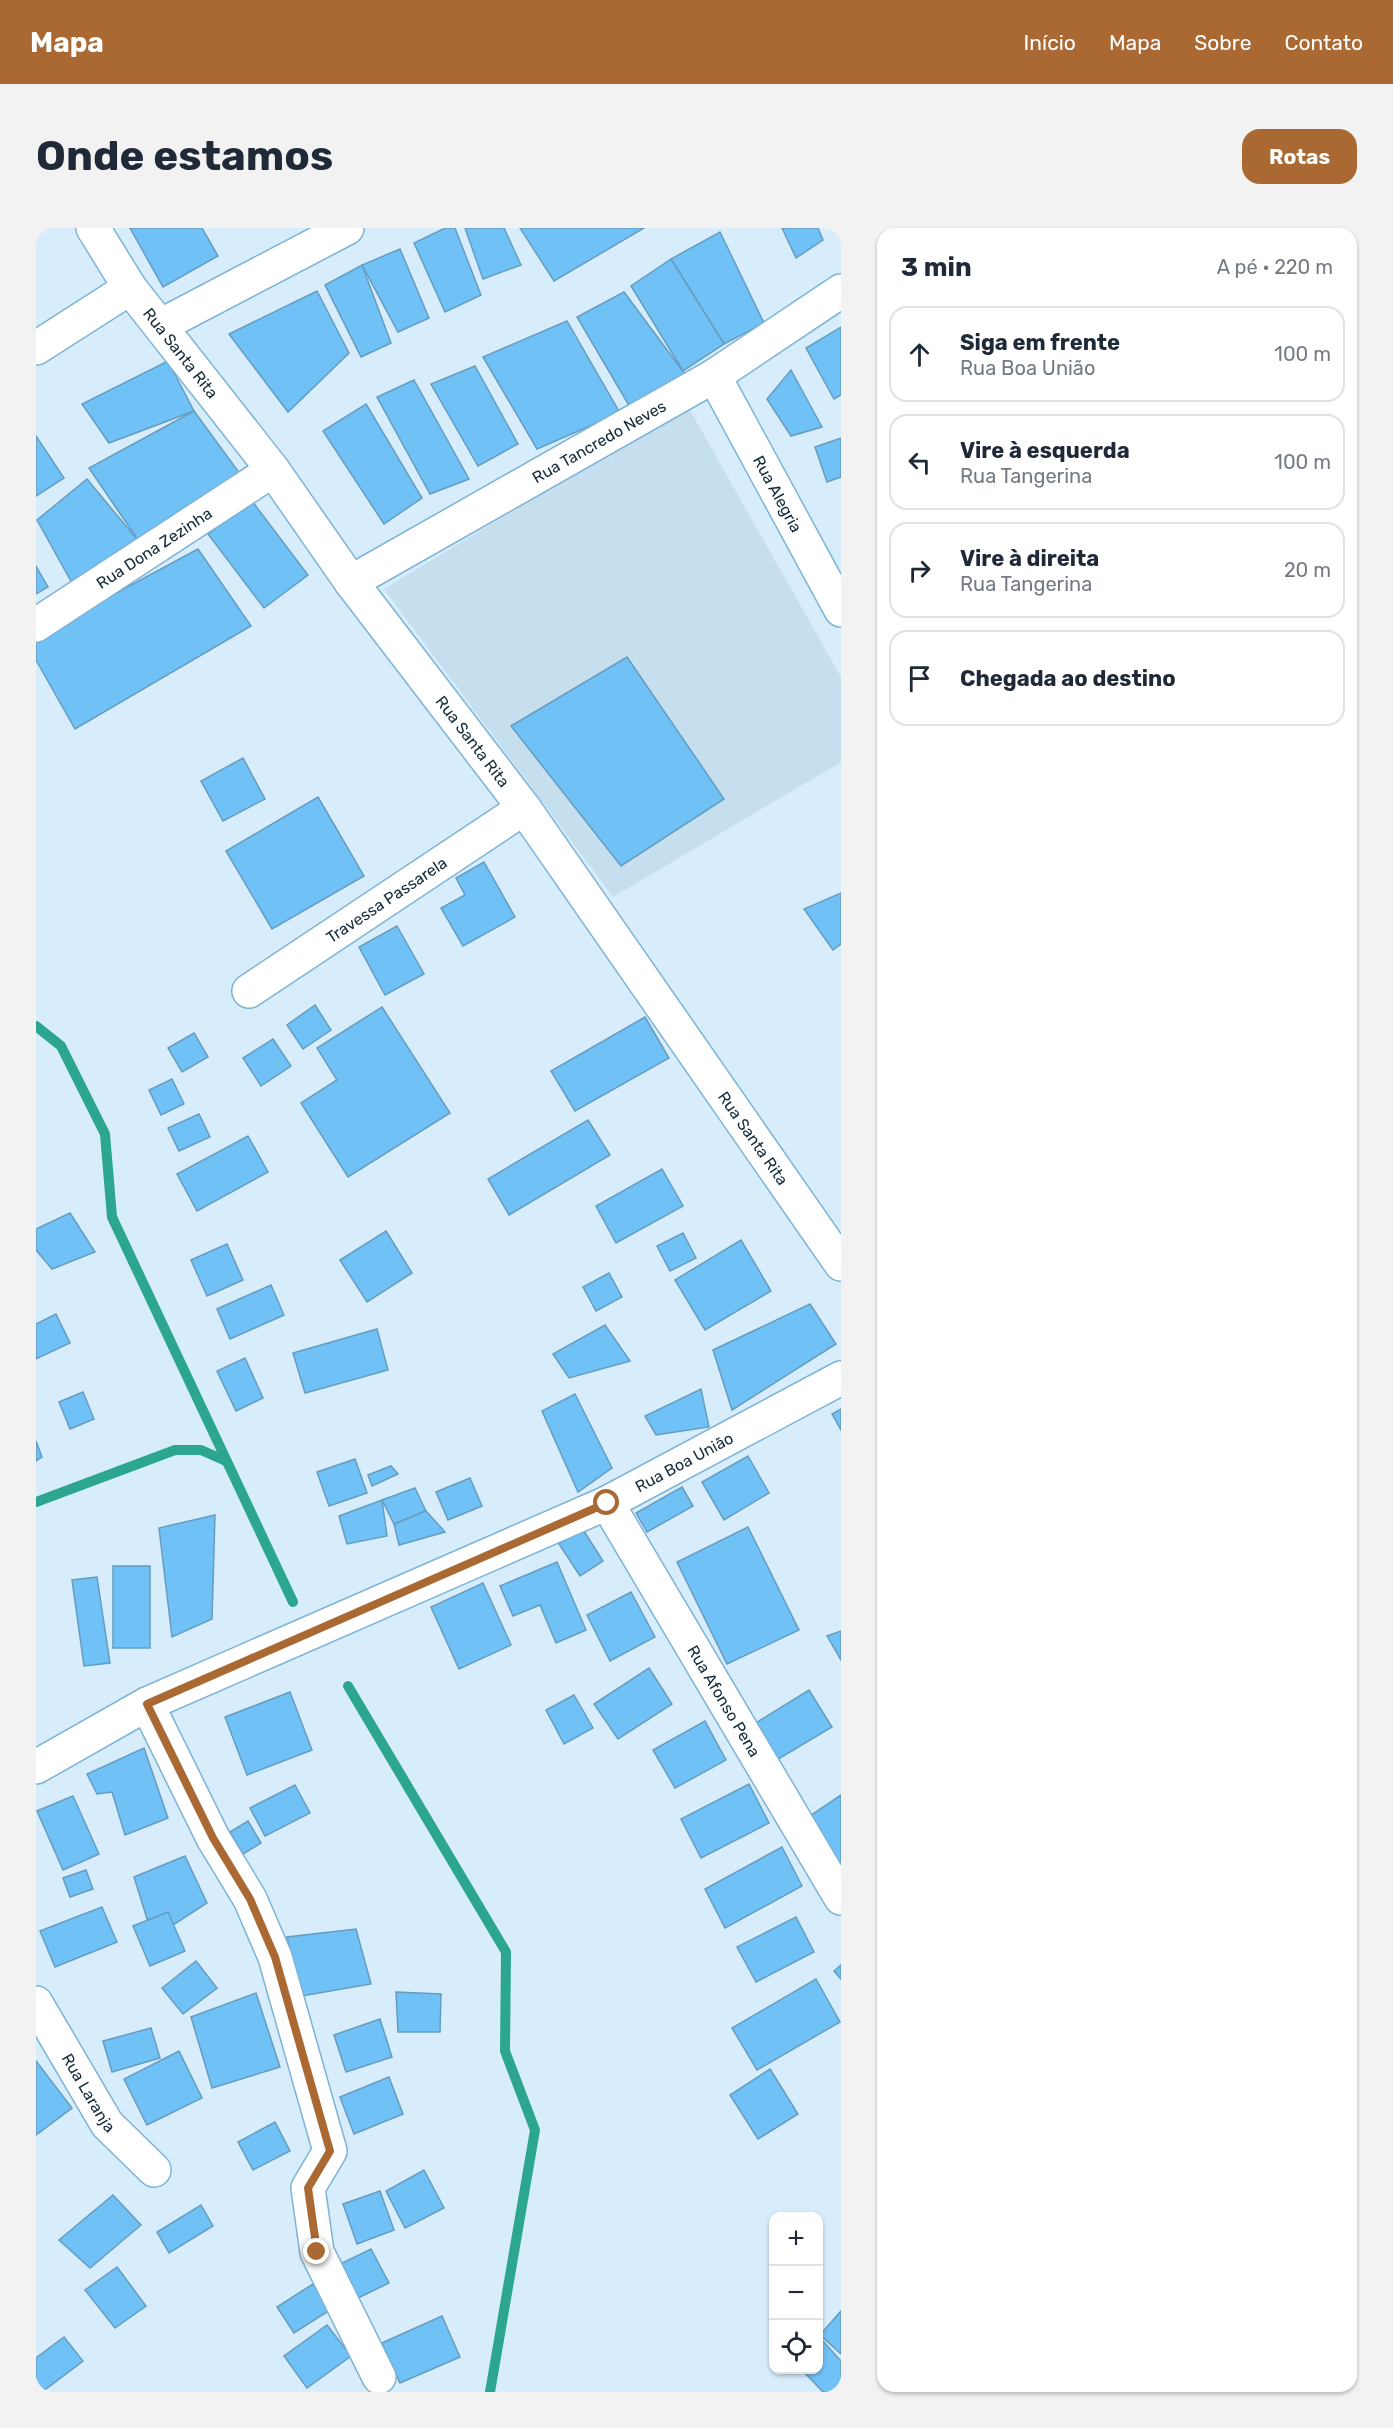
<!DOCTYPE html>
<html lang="pt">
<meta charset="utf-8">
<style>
body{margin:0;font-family:Rubik,sans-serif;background:#f2f2f3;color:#1f2937}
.controls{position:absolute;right:18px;bottom:18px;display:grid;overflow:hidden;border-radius:12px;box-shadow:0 2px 4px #0004}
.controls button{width:54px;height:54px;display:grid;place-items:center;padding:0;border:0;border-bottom:2px solid #e0e1e3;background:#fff;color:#1f2937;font:30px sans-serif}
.stop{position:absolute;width:18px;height:18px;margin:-14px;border:4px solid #aa6932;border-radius:50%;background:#fff}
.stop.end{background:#aa6932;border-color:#fff;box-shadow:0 2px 6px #0008}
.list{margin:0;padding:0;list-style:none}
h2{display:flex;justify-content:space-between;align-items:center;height:78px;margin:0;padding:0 24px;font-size:26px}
h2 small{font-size:20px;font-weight:400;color:#747a83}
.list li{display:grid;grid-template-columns:39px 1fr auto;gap:18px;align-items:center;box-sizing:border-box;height:96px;margin:0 12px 12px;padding:0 12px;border:2px solid #e0e1e3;border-radius:18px}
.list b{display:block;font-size:22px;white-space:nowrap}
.list p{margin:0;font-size:20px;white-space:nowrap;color:#747a83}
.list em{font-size:20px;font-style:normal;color:#747a83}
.icon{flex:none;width:33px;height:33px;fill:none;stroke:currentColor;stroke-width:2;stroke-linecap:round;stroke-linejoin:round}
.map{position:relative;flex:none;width:805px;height:2164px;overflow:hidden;border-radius:18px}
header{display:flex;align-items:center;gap:36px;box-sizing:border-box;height:84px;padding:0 30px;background:#aa6932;color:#fff}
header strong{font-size:28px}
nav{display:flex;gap:33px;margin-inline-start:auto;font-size:21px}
.intro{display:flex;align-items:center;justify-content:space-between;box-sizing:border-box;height:144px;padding:0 36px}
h1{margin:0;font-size:42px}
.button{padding:15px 27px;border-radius:18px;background:#aa6932;color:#fff;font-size:21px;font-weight:700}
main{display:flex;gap:36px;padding:0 36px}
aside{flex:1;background:#fff;border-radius:18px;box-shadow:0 2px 4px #0004}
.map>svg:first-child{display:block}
.built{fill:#c6dfef}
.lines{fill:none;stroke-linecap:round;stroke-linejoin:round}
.stream{stroke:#2ca691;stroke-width:10}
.building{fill:#70c1f5;stroke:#669cc0;stroke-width:1.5}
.minor-casing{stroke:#7cb3d7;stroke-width:36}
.minor{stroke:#fff;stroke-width:33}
.route{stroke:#aa6932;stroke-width:8}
.labels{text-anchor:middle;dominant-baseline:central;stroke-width:4.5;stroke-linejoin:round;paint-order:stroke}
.street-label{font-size:16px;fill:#142b39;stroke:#fff}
</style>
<header>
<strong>Mapa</strong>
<nav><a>Início</a><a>Mapa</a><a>Sobre</a><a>Contato</a></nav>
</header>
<div class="intro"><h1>Onde estamos</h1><a class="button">Rotas</a></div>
<main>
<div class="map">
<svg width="805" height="2164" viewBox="0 0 805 2164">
<rect width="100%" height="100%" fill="#d7edfc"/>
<polygon class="built" points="651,177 805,449 805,534 577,669 348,361"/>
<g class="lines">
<g class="stream">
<polyline points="0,798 25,818 69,906 76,989 257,1374"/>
<polyline points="0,1274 139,1222 165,1222 190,1233"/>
<polyline points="312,1458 470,1724 469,1823 499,1902 454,2164"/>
</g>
</g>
<g class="building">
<polygon points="94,0 166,0 182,28 127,59"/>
<polygon points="409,0 419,0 445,67 409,84 378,15"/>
<polygon points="429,0 468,0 485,37 447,51"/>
<polygon points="484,0 608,0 518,53"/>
<polygon points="746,0 782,0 787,12 760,30"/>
<polygon points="684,4 728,95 688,116 635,31"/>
<polygon points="364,21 393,90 362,104 326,37"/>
<polygon points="635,31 688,116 647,143 595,58"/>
<polygon points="326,37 355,115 325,129 289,57"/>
<polygon points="281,63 313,125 252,184 193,106"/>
<polygon points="588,64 652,150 598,186 541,89"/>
<polygon points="531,93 584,185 501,221 447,129"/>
<polygon points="805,99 805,167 798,171 770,120"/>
<polygon points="132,133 158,183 73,215 46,176"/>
<polygon points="439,138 482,216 442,238 395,156"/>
<polygon points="755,142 786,199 755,208 731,171"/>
<polygon points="378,152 433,251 394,266 341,169"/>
<polygon points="330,176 386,270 348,296 287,203"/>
<polygon points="158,183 207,250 104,315 53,240"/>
<polygon points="0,208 28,250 0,268"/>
<polygon points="805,210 805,249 791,254 779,219"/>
<polygon points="51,251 104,315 36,355 1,292"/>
<polygon points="216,273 272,347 228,380 172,306"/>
<polygon points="162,321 215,398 39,501 0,432 0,408"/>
<polygon points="0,338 12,359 0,366"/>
<polygon points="591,429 688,571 585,638 475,498"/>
<polygon points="207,530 229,571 187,593 165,553"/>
<polygon points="282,569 328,648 236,701 190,623"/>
<polygon points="448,634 479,689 427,718 405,680 429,667 420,650"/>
<polygon points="805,665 805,716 797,722 768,681"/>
<polygon points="361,698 388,746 349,767 323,719"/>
<polygon points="279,777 295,802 267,821 251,797"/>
<polygon points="346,779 414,885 312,949 265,875 301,852 281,820"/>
<polygon points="609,789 633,830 539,883 515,843"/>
<polygon points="158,805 172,829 146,844 132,820"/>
<polygon points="237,811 255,838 225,858 207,830"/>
<polygon points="136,851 148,876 125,887 113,862"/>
<polygon points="163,886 174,909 143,923 132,900"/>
<polygon points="552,892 574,927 473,987 452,951"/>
<polygon points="212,908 232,944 161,983 141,946"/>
<polygon points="626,941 647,978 580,1015 560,978"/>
<polygon points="34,985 59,1024 16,1041 0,1022 0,1001"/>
<polygon points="350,1003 376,1045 331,1074 304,1032"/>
<polygon points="647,1005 660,1030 634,1043 621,1018"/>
<polygon points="705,1012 735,1063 669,1102 639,1052"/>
<polygon points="191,1016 207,1052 171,1068 155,1032"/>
<polygon points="573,1045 586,1069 560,1083 547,1059"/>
<polygon points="235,1057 248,1087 194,1111 181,1081"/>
<polygon points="774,1076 800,1116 696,1182 677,1122"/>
<polygon points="20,1086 34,1115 0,1131 0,1096"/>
<polygon points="569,1097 594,1133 533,1150 517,1126"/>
<polygon points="341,1101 352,1142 269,1165 257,1125"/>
<polygon points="209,1130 227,1170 200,1183 181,1143"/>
<polygon points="665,1161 673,1199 620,1207 609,1188"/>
<polygon points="47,1164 58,1191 34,1201 23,1174"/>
<polygon points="539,1166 576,1240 542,1264 506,1183"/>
<polygon points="805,1181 805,1202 796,1186"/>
<polygon points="0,1213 6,1229 0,1233"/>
<polygon points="712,1228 733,1265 688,1292 666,1254"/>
<polygon points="319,1231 331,1265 293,1278 281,1244"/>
<polygon points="355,1238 362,1246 336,1258 332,1247"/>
<polygon points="434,1250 446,1278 412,1292 400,1264"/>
<polygon points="646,1259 657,1278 611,1304 600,1285"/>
<polygon points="379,1260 390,1283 358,1296 346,1272"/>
<polygon points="346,1272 351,1308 311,1316 303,1288"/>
<polygon points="390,1283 409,1304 363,1317 358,1296"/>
<polygon points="179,1287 176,1391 136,1409 123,1300"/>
<polygon points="712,1299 763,1402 691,1436 641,1334"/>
<polygon points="546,1300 567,1333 544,1348 523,1316"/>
<polygon points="521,1334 550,1402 520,1415 504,1377 477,1388 464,1358"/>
<rect x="77" y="1338" width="37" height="82"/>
<polygon points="61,1349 74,1435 48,1438 36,1352"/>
<polygon points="447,1355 475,1417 423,1441 395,1379"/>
<polygon points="595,1364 619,1409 574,1433 551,1387"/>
<polygon points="805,1403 805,1432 791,1408"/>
<polygon points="613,1440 636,1476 582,1511 558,1476"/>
<polygon points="773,1462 796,1499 729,1539 707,1503"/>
<polygon points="254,1464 276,1522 211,1547 189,1489"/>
<polygon points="538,1467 557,1500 528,1516 510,1482"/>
<polygon points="669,1493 690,1532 639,1560 617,1522"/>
<polygon points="108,1520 132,1590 89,1607 76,1564 61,1566 51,1546"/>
<polygon points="713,1556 733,1595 665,1630 645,1591"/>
<polygon points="259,1557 274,1585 229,1608 214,1580"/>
<polygon points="805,1567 805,1637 804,1637 771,1590"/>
<polygon points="37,1568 63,1626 27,1642 1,1583"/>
<polygon points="212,1593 225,1615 207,1626 194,1604"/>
<polygon points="746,1619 766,1658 689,1700 669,1661"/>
<polygon points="149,1628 171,1675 117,1710 98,1649"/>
<polygon points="50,1642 57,1661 34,1669 27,1650"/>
<polygon points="66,1679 81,1714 19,1739 4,1703"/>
<polygon points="132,1684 149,1723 114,1738 97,1698"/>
<polygon points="760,1689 778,1724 720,1754 701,1719"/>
<polygon points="320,1701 335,1756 266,1768 251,1709"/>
<polygon points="160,1733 181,1760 147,1786 126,1760"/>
<polygon points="805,1737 805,1751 798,1743"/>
<polygon points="780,1751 804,1794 721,1842 696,1800"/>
<polygon points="360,1764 405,1766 404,1804 362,1804"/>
<polygon points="220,1765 244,1839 176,1860 155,1789"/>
<polygon points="344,1791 356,1829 310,1844 298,1807"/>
<polygon points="115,1800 124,1830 76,1844 67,1813"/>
<polygon points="143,1823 166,1870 111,1897 88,1851"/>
<polygon points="0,1833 36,1880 0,1907"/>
<polygon points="734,1841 762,1886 722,1911 694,1867"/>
<polygon points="353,1849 367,1886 318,1906 304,1869"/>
<polygon points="239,1894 254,1923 217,1942 202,1914"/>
<polygon points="388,1942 408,1980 369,2000 350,1963"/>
<polygon points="344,1963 358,2002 321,2016 307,1976"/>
<polygon points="77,1967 105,1997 54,2040 23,2012"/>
<polygon points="165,1977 177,1998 133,2025 121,2004"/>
<polygon points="335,2021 353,2055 320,2071 302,2037"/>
<polygon points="81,2039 110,2078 79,2100 49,2062"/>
<polygon points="277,2056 294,2082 258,2105 241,2079"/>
<polygon points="805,2083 805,2126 784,2107"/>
<polygon points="406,2088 424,2129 364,2155 346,2115"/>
<polygon points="291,2097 315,2128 271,2160 248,2128"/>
<polygon points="28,2109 47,2133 6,2164 0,2164 0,2130"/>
<polygon points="786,2112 805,2133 805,2164 787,2164 766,2142 782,2142 782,2116"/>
</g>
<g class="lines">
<defs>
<g id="minor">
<path id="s1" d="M57,0L94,60L237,242L315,354L488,580L805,1036"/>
<polyline points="124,98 311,0"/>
<polyline points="0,120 94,60"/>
<path id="s2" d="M678,148L805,382"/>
<path id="s3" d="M315,354L678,148L805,63"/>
<path id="s4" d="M0,397L237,242"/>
<path id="s5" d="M213,763L488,580"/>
<path id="s6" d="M571,1275L805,1670"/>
<polyline points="111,1476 177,1610 214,1671 239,1729 294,1923 272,1960 281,2024 343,2149"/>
<path id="s7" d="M0,1539L111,1476L571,1275L805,1150"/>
<path id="s8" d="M0,1775L71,1896L118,1942"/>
</g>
</defs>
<use href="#minor" class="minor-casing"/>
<use href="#minor" class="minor"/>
</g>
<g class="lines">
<polyline class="route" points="281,2024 272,1960 294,1923 239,1729 214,1671 177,1610 111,1476 571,1275"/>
</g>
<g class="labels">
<g class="street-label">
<text stroke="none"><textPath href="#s1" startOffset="153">Rua Santa Rita</textPath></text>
<text stroke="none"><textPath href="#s3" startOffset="285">Rua Tancredo Neves</textPath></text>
<text stroke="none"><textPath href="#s2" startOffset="134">Rua Alegria</textPath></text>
<text stroke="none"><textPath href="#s4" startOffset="141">Rua Dona Zezinha</textPath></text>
<text stroke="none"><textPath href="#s1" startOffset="639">Rua Santa Rita</textPath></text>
<text stroke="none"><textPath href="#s5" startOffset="165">Travessa Passarela</textPath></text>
<text stroke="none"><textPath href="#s1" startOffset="1125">Rua Santa Rita</textPath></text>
<text stroke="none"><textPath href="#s7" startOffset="717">Rua Boa União</textPath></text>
<text stroke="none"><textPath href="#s6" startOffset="230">Rua Afonso Pena</textPath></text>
<text stroke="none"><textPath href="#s8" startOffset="104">Rua Laranja</textPath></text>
</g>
</g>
</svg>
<div class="controls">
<button>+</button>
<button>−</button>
<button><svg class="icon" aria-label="locate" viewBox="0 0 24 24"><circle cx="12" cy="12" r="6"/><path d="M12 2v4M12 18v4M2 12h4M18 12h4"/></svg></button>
</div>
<div class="stop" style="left:571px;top:1275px"></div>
<div class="stop end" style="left:281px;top:2024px"></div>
</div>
<aside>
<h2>3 min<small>A pé · 220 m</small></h2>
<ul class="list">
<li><svg class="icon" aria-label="ahead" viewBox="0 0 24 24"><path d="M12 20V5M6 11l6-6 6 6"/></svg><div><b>Siga em frente</b><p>Rua Boa União</p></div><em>100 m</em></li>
<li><svg class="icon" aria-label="left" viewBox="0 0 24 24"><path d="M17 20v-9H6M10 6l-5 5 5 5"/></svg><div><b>Vire à esquerda</b><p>Rua Tangerina</p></div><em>100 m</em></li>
<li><svg class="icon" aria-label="right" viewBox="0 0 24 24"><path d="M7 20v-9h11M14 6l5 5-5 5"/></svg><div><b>Vire à direita</b><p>Rua Tangerina</p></div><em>20 m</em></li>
<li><svg class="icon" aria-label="arrive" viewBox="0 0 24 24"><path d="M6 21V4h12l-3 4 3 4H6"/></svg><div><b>Chegada ao destino</b></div></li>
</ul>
</aside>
</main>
